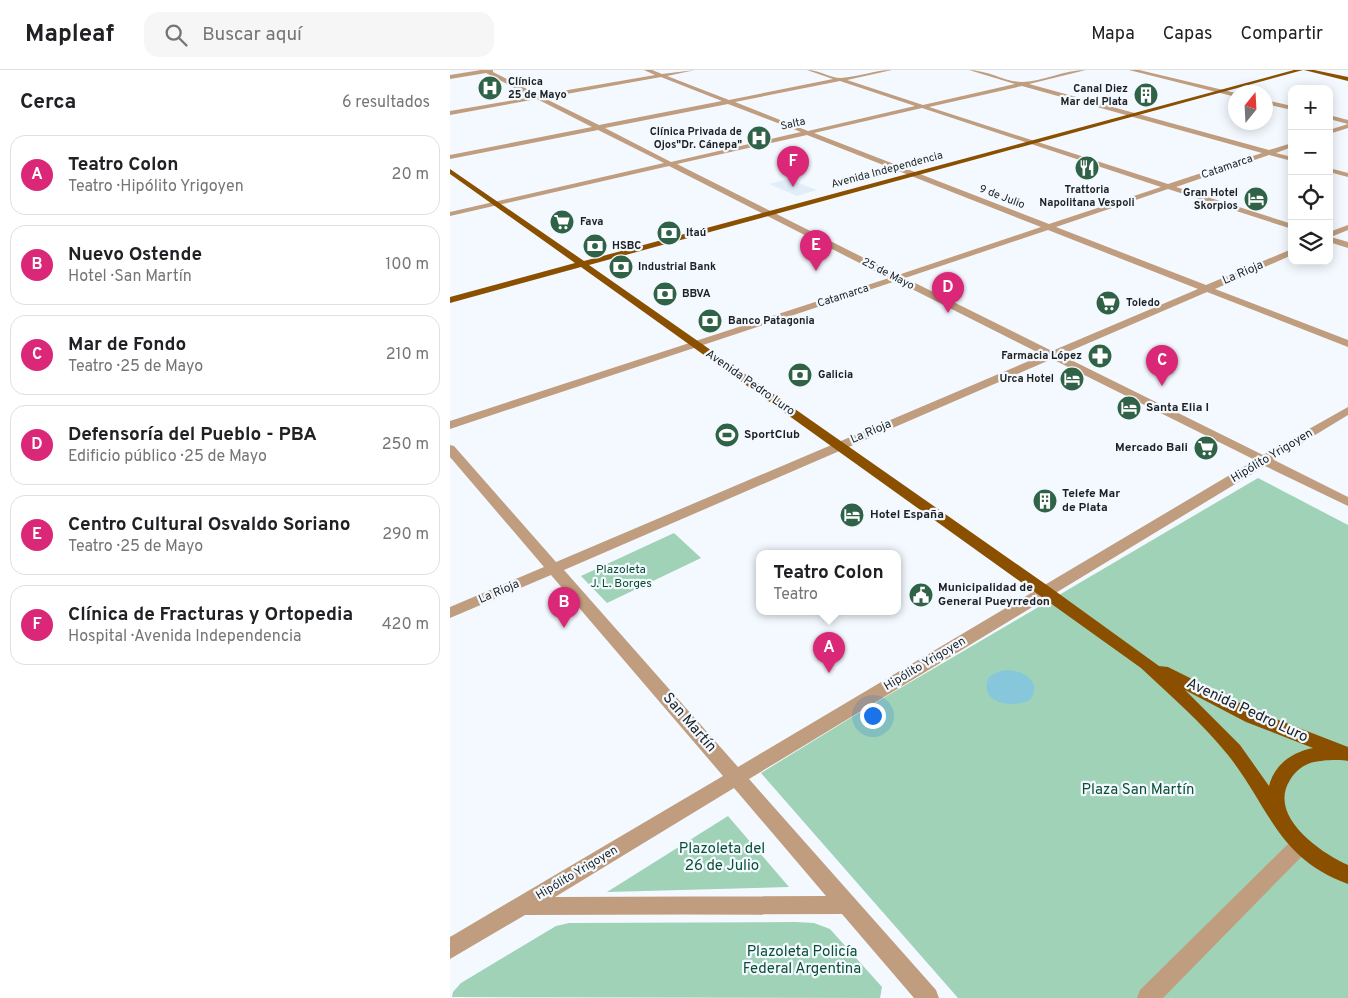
<!DOCTYPE html>
<html lang="es">
<meta charset="utf-8">
<style>
body{margin:0;font-family:Overpass,sans-serif;background:#f6f6f6;color:#202124}
.controls{position:absolute;right:15px;top:15px;display:grid;overflow:hidden;border-radius:10px;box-shadow:0 2px 12px #0003}
.controls button{width:45px;height:45px;display:grid;place-items:center;padding:0;border:0;border-bottom:1px solid #e0e0e0;background:#fff;color:#202124;font:25px sans-serif}
.compass{position:absolute;left:778px;top:15px;width:45px;height:45px;border-radius:50%;background:#fff;box-shadow:0 2px 12px #0003;rotate:18deg}
.you{position:absolute;left:422px;top:645px;width:18px;height:18px;margin:-12px;border:4px solid #fff;border-radius:50%;background:#1a73e8;box-shadow:0 0 0 8px #1a73e833}
.badge{display:grid;place-items:center;width:32px;height:32px;border-radius:50%;background:#db2777;color:#fff;font-size:16px;font-weight:700}
.pin{position:absolute;translate:-50% -41px;filter:drop-shadow(0 1px 2px #0008)}
.pin::after{content:'';position:absolute;top:26px;width:18px;height:15px;background:inherit;clip-path:polygon(0 0,100% 0,50% 100%)}
.popup{position:absolute;left:306px;top:480px;width:145px;height:65px;box-sizing:border-box;display:grid;place-content:center;border-radius:10px;background:#fff;filter:drop-shadow(0 1px 4px #0005);font-size:16px;white-space:nowrap;color:#757577}
.popup b{font-size:19px;color:#202124}
.popup::after{content:'';position:absolute;left:50%;top:100%;margin-left:-10px;border:10px solid transparent;border-top-color:#fff}
.list{margin:0;padding:0;list-style:none}
h2{display:flex;justify-content:space-between;align-items:center;height:65px;margin:0;padding:0 20px;font-size:21px}
h2 small{font-size:16px;font-weight:400;color:#757577}
.list li{display:grid;grid-template-columns:32px 1fr auto;gap:15px;align-items:center;box-sizing:border-box;height:80px;margin:0 10px 10px;padding:0 10px;border:1px solid #e0e0e0;border-radius:15px}
.list b{display:block;font-size:19px;white-space:nowrap}
.list p{margin:0;font-size:16px;white-space:nowrap;color:#757577}
.list em{font-size:16px;font-style:normal;color:#757577}
.icon{flex:none;width:28px;height:28px;fill:none;stroke:currentColor;stroke-width:2;stroke-linecap:round;stroke-linejoin:round}
.map{position:relative;flex:none;width:898px;height:928px;overflow:hidden}
header{display:flex;align-items:center;gap:30px;box-sizing:border-box;height:70px;padding:0 25px;background:#fff;border-bottom:1px solid #e0e0e0}
header strong{font-size:24px}
nav{display:flex;gap:28px;margin-inline-start:auto;font-size:18px}
.search{width:350px;height:45px;background:#f6f6f6;display:flex;align-items:center;gap:12px;box-sizing:border-box;padding:0 18px;border-radius:15px;color:#757577;font-size:19px}
main{display:flex}
aside{flex:1;background:#fff}
.map>svg:first-child{display:block}
.built{fill:#e1eef9}
.green{fill:#9fd2b6}
.water{fill:#87c7db}
.lines{fill:none;stroke-linecap:round;stroke-linejoin:round}
.minor{fill:#bf9d7e;fill-rule:evenodd}
.primary{fill:#8b4f00;fill-rule:evenodd}
.labels{text-anchor:middle;dominant-baseline:central;stroke-width:4.5;stroke-linejoin:round;paint-order:stroke}
.far-poi-label{font-size:11px;font-weight:bold;fill:#1c2023;stroke:#f3f9fe;text-anchor:start}
.far-street-label{font-size:11px;fill:#1c2023;stroke:#f3f9fe}
.street-label{font-size:12px;fill:#1c2023;stroke:#f3f9fe}
.poi-label{font-size:12px;font-weight:bold;fill:#1c2023;stroke:#f3f9fe;text-anchor:start}
.park-label{font-size:12px;fill:#0a4f33;stroke:#f3f9fe}
.near-street-label{font-size:15px;fill:#1c2023;stroke:#f3f9fe}
.near-park-label{font-size:15px;fill:#0a4f33;stroke:#f3f9fe}
</style>
<header>
<strong>Mapleaf</strong>
<div class="search"><svg class="icon" aria-label="search" viewBox="0 0 24 24"><circle cx="10" cy="10" r="6"/><path d="M15 15l6 6"/></svg>Buscar aquí</div>
<nav><a>Mapa</a><a>Capas</a><a>Compartir</a></nav>
</header>
<main>
<aside>
<h2>Cerca<small>6 resultados</small></h2>
<ul class="list">
<li><span class="badge">A</span><div><b>Teatro Colon</b><p>Teatro · Hipólito Yrigoyen</p></div><em>20 m</em></li>
<li><span class="badge">B</span><div><b>Nuevo Ostende</b><p>Hotel · San Martín</p></div><em>100 m</em></li>
<li><span class="badge">C</span><div><b>Mar de Fondo</b><p>Teatro · 25 de Mayo</p></div><em>210 m</em></li>
<li><span class="badge">D</span><div><b>Defensoría del Pueblo - PBA</b><p>Edificio público · 25 de Mayo</p></div><em>250 m</em></li>
<li><span class="badge">E</span><div><b>Centro Cultural Osvaldo Soriano</b><p>Teatro · 25 de Mayo</p></div><em>290 m</em></li>
<li><span class="badge">F</span><div><b>Clínica de Fracturas y Ortopedia</b><p>Hospital · Avenida Independencia</p></div><em>420 m</em></li>
</ul>
</aside>
<div class="map">
<svg width="898" height="928" viewBox="0 0 898 928">
<rect width="100%" height="100%" fill="#f3f9fe"/>
<polygon class="built" points="338,109 367,120 347,126 319,114"/>
<g class="green">
<polygon points="808,408 898,455 898,928 508,928 311,703 430,630"/>
<polygon points="224,463 251,488 157,533 131,506"/>
<polygon points="278,746 339,817 157,822"/>
<polygon points="346,852 364,853 380,859 432,917 430,928 2,927 3,922 11,913 106,856 119,853"/>
</g>
<path class="water" d="M558,600C574,601 593,612 580,630C563,639 527,633 539,607L550,601Z"/>
<g class="lines">
<g class="minor">
<path d="M31,0H43V2L89,25L205,5L194,0H202L212,4L245,0L217,6L279,30L383,9L357,0C369,0 380,8 391,8C408,7 425,0 442,0L397,10L473,35L565,14L519,0C537,0 558,13 573,12C594,11 614,0 636,0L579,14L819,80L842,73V77L826,83L842,87V91L819,85L726,117L842,154V159L718,119L606,157L756,215L842,179V185L765,219L898,270V277L757,222L611,285L813,385L898,337V345L824,390L898,427V436L815,396L299,709L486,920L489,928H464L392,844L75,845L0,889V867L273,706L101,505L0,548V537L94,497L0,387V375L4,376L106,492L593,285L446,211L0,359V351L439,208L219,96L0,146V142L214,93L148,60L0,89V85L142,57L87,29L0,45V41L82,27L36,3L0,9V5ZM211,7L272,31L149,55L94,28ZM390,11L465,36L358,61L285,32ZM572,16L812,83L718,114L479,37ZM278,34L351,62L221,92L155,58ZM472,38L711,117L599,154L364,63ZM357,65L591,157L448,205L227,94ZM598,160L748,219L602,281L455,208ZM602,289L805,390L288,697L114,500ZM284,718L376,826L105,827Z"/>
<polygon points="679,0 689,0 786,23 786,27"/>
<polygon points="816,30 842,36 842,40 816,34"/>
<polygon points="879,45 898,50 898,54 879,49"/>
<polygon points="898,54 898,58 879,64 879,60"/>
<polygon points="879,98 898,103 898,107 879,102"/>
<polygon points="898,155 898,160 881,167 898,172 898,178 879,172 879,162"/>
<polygon points="850,767 857,769 860,775 857,781 713,928 687,928 690,920 843,769"/>
</g>
<g class="primary">
<path d="M844,0H853L139,195L601,518L709,596L718,597L808,642L898,677V691C891,689 872,690 864,692C854,694 845,701 840,710C817,746 871,783 898,795V814C827,788 820,738 778,685C752,653 721,626 691,598L131,197L0,233V227L125,193L0,104V99L134,191ZM735,620L796,652L863,678C842,682 824,695 819,716L790,675Z"/>
<polygon points="854,0 864,0 898,7 898,11"/>
</g>
</g>
<defs>
<symbol id="hospital-disc" viewBox="-11 -11 22 22"><circle r="9.5" fill="#2f6246" stroke="#f3f9fe"/><path d="M-5-5h3v3.5h4V-5h3V5h-3V1.5h-4V5h-3Z" fill="#fff"/></symbol>
<symbol id="building-disc" viewBox="-11 -11 22 22"><circle r="9.5" fill="#2f6246" stroke="#f3f9fe"/><path d="M-4-6H4V6H1V3H-1V6H-4ZM-2.5-4.3h1.7v1.8h-1.7ZM.8-4.3h1.7v1.8H.8ZM-2.5-1h1.7V.8h-1.7ZM.8-1h1.7V.8H.8Z" fill="#fff"/></symbol>
<symbol id="restaurant-disc" viewBox="-11 -11 22 22"><circle r="9.5" fill="#2f6246" stroke="#f3f9fe"/><path d="M-5-6h1v4h1v-4h1v4h1v-4h1v5L-1.5 .5V6h-2V.5L-5-1ZM5-6V6H3V1.5H1.5Q1.5-4 5-6Z" fill="#fff"/></symbol>
<symbol id="hotel-disc" viewBox="-11 -11 22 22"><circle r="9.5" fill="#2f6246" stroke="#f3f9fe"/><path d="M-6-4.5h1.5V1H6V5H4.5V3h-9V5H-6ZM-4 0a1.8 1.8 0 1 1 3.6 0ZM.5 0V-2.5h3Q6-2.5 6 0Z" fill="#fff"/></symbol>
<symbol id="supermarket-disc" viewBox="-11 -11 22 22"><circle r="9.5" fill="#2f6246" stroke="#f3f9fe"/><path d="M-6-5.5h2.5l.6 2H6L4.5 2H-2.5L-4.4-4H-6ZM-1.5 3.2a1.3 1.3 0 1 0 .1 0ZM3 3.2a1.3 1.3 0 1 0 .1 0Z" fill="#fff"/></symbol>
<symbol id="bank-disc" viewBox="-11 -11 22 22"><circle r="9.5" fill="#2f6246" stroke="#f3f9fe"/><path d="M-6-4H6V4H-6ZM0-2.3a2.3 2.3 0 1 0 0 4.6a2.3 2.3 0 1 0 0-4.6Z" fill="#fff"/></symbol>
<symbol id="pharmacy-disc" viewBox="-11 -11 22 22"><circle r="9.5" fill="#2f6246" stroke="#f3f9fe"/><path d="M-2-6h4v4h4v4h-4v4h-4v-4h-4v-4h4Z" fill="#fff"/></symbol>
<symbol id="stadium-disc" viewBox="-11 -11 22 22"><circle r="9.5" fill="#2f6246" stroke="#f3f9fe"/><path d="M0-5a6.5 5 0 1 0 0 10a6.5 5 0 1 0 0-10ZM-3.5-1.8h7v3.6h-7Z" fill="#fff"/></symbol>
<symbol id="civic-disc" viewBox="-11 -11 22 22"><circle r="9.5" fill="#2f6246" stroke="#f3f9fe"/><path d="M-.6-6.5H3V-4.5H.6V-3L4-1V1h2V6H-6V1h2V-1L-.6-3ZM-1.2 2.5V6h2.4V2.5Z" fill="#fff"/></symbol>
</defs>
<g fill-rule="evenodd">
<use href="#hospital-disc" x="26" y="4" width="28" height="28"/>
<use href="#building-disc" x="682" y="11" width="28" height="28"/>
<use href="#hospital-disc" x="295" y="54" width="28" height="28"/>
<use href="#restaurant-disc" x="623" y="84" width="28" height="28"/>
<use href="#hotel-disc" x="792" y="115" width="28" height="28"/>
<use href="#supermarket-disc" x="98" y="138" width="28" height="28"/>
<use href="#bank-disc" x="205" y="149" width="28" height="28"/>
<use href="#bank-disc" x="131" y="162" width="28" height="28"/>
<use href="#bank-disc" x="157" y="183" width="28" height="28"/>
<use href="#bank-disc" x="201" y="210" width="28" height="28"/>
<use href="#supermarket-disc" x="644" y="219" width="28" height="28"/>
<use href="#bank-disc" x="246" y="237" width="28" height="28"/>
<use href="#pharmacy-disc" x="636" y="272" width="28" height="28"/>
<use href="#bank-disc" x="336" y="291" width="28" height="28"/>
<use href="#hotel-disc" x="608" y="295" width="28" height="28"/>
<use href="#hotel-disc" x="665" y="324" width="28" height="28"/>
<use href="#stadium-disc" x="263" y="351" width="28" height="28"/>
<use href="#supermarket-disc" x="742" y="364" width="28" height="28"/>
<use href="#building-disc" x="581" y="417" width="28" height="28"/>
<use href="#hotel-disc" x="388" y="431" width="28" height="28"/>
<use href="#civic-disc" x="457" y="511" width="28" height="28"/>
</g>
<g class="labels">
<g class="far-poi-label">
<text x="58" y="12">Clínica<tspan x="58" dy="13">25 de Mayo</tspan></text>
<text x="678" y="19" text-anchor="end">Canal Diez<tspan x="678" dy="13">Mar del Plata</tspan></text>
<text x="292" y="62" text-anchor="end">Clínica Privada de<tspan x="292" dy="13">Ojos"Dr. Cánepa"</tspan></text>
<text x="637" y="120" text-anchor="middle">Trattoria<tspan x="637" dy="13">Napolitana Vespoli</tspan></text>
<text x="788" y="123" text-anchor="end">Gran Hotel<tspan x="788" dy="13">Skorpios</tspan></text>
<text x="130" y="152">Fava</text>
<text x="236" y="163">Itaú</text>
<text x="162" y="176">HSBC</text>
<text x="188" y="197">Industrial Bank</text>
<text x="232" y="224">BBVA</text>
<text x="676" y="233">Toledo</text>
<text x="278" y="251">Banco Patagonia</text>
<text x="632" y="286" text-anchor="end">Farmacia López</text>
<text x="368" y="305">Galicia</text>
<text x="604" y="309" text-anchor="end">Urca Hotel</text>
</g>
<g class="far-street-label">
<text transform="translate(343 54) rotate(-13)">Salta</text>
<text transform="translate(777 97) rotate(-19)">Catamarca</text>
<text transform="translate(437 100) rotate(-15)">Avenida Independencia</text>
<text transform="translate(552 127) rotate(21)">9 de Julio</text>
<text transform="translate(438 204) rotate(27)">25 de Mayo</text>
<text transform="translate(393 226) rotate(-18)">Catamarca</text>
</g>
<g class="street-label">
<text transform="translate(793 203) rotate(-23)">La Rioja</text>
<text transform="translate(300 313) rotate(35)">Avenida Pedro Luro</text>
<text transform="translate(421 362) rotate(-23)">La Rioja</text>
<text transform="translate(822 386) rotate(-31)">Hipólito Yrigoyen</text>
<text transform="translate(49 522) rotate(-23)">La Rioja</text>
<text transform="translate(475 594) rotate(-31)">Hipólito Yrigoyen</text>
<text transform="translate(127 803) rotate(-31)">Hipólito Yrigoyen</text>
</g>
<g class="poi-label">
<text x="696" y="338">Santa Elia I</text>
<text x="294" y="365">SportClub</text>
<text x="738" y="378" text-anchor="end">Mercado Bali</text>
<text x="612" y="424">Telefe Mar<tspan x="612" dy="14">de Plata</tspan></text>
<text x="420" y="445">Hotel España</text>
<text x="488" y="518">Municipalidad de<tspan x="488" dy="14">General Pueyrredon</tspan></text>
</g>
<g class="park-label">
<text x="171" y="500">Plazoleta<tspan x="171" dy="14">J. L. Borges</tspan></text>
</g>
<g class="near-street-label">
<text transform="translate(797 641) rotate(25)">Avenida Pedro Luro</text>
<text transform="translate(239 653) rotate(49)">San Martín</text>
</g>
<g class="near-park-label">
<text x="688" y="720">Plaza San Martín</text>
<text x="272" y="779">Plazoleta del<tspan x="272" dy="17">26 de Julio</tspan></text>
<text x="352" y="882">Plazoleta Policía<tspan x="352" dy="17">Federal Argentina</tspan></text>
</g>
</g>
</svg>
<div class="controls">
<button>+</button>
<button>−</button>
<button><svg class="icon" aria-label="locate" viewBox="0 0 24 24"><circle cx="12" cy="12" r="6"/><path d="M12 2v4M12 18v4M2 12h4M18 12h4"/></svg></button>
<button><svg class="icon" aria-label="layers" viewBox="0 0 24 24"><path d="M12 4l9 5-9 5-9-5zM3 14l9 5 9-5"/></svg></button>
</div>
<svg class="compass" viewBox="-18 -18 36 36"><path d="M0-13l5 13h-10z" fill="#e53935"/><path d="M0 13l5-13h-10z" fill="#757577"/></svg>
<div class="you"></div>
<div class="pin badge" style="left:379px;top:603px">A</div>
<div class="popup"><b>Teatro Colon</b>Teatro</div>
<div class="pin badge" style="left:114px;top:558px">B</div>
<div class="pin badge" style="left:712px;top:316px">C</div>
<div class="pin badge" style="left:498px;top:243px">D</div>
<div class="pin badge" style="left:366px;top:201px">E</div>
<div class="pin badge" style="left:343px;top:117px">F</div>
</div>
</main>
